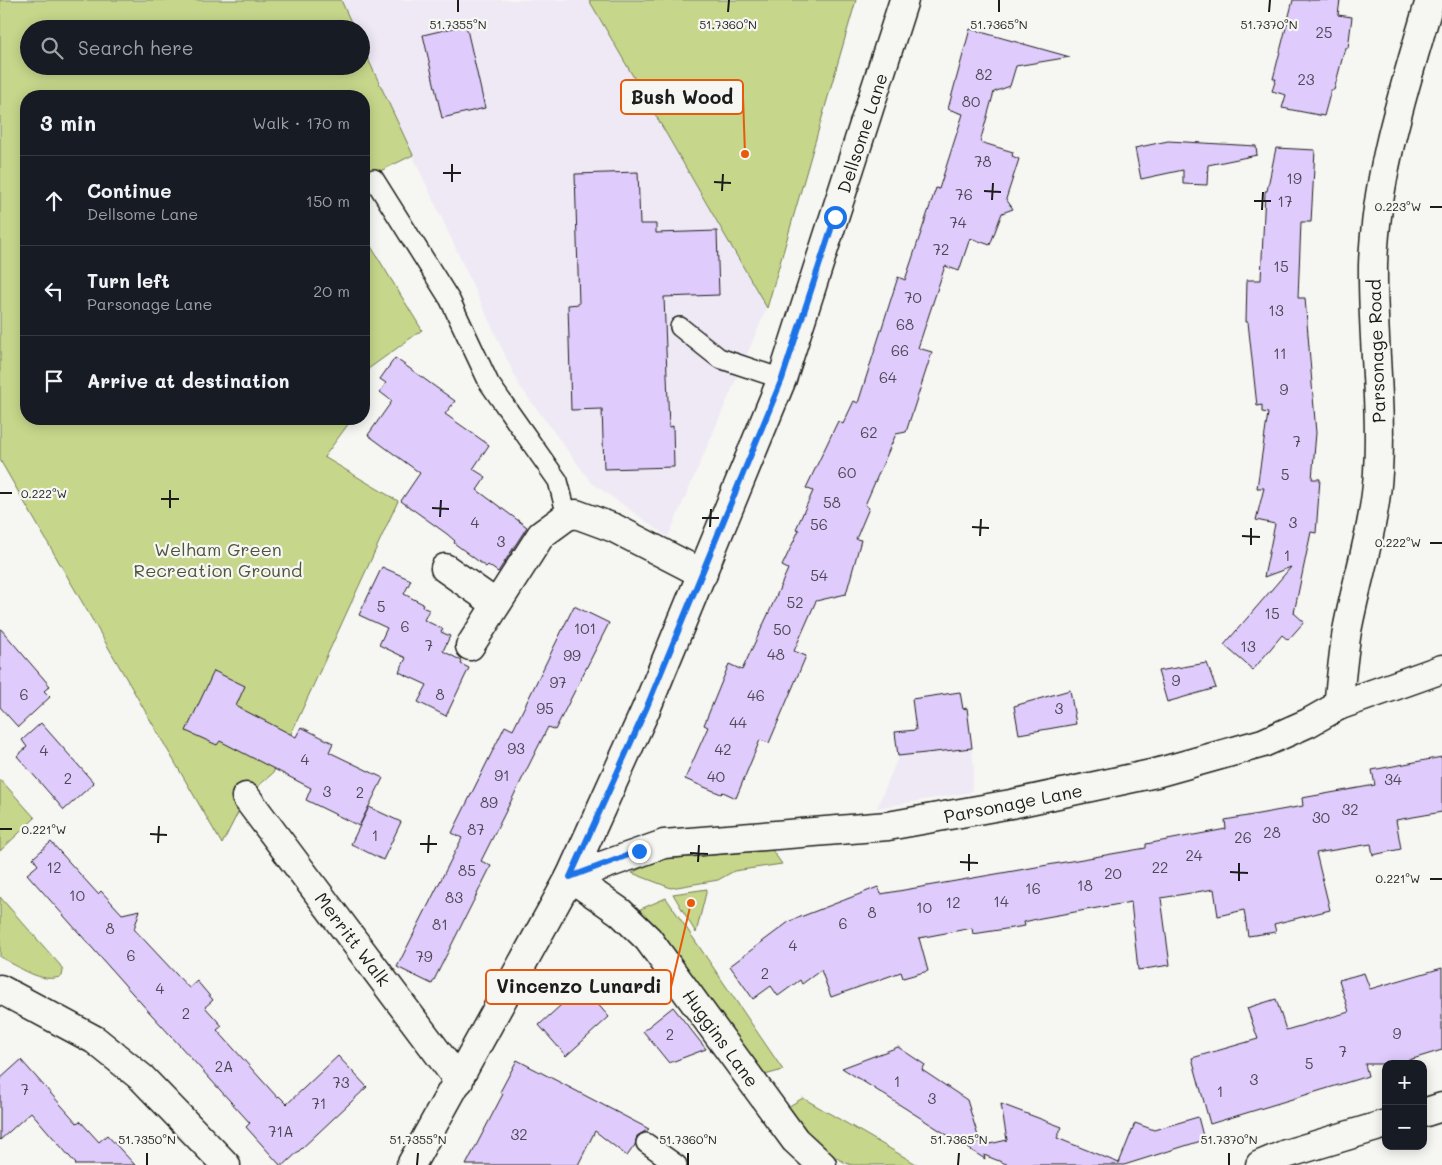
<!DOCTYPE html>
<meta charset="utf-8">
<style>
body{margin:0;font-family:Mali,sans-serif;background:#20242c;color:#f1f3f6}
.controls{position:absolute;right:15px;bottom:15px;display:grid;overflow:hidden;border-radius:10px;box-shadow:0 2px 12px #0003}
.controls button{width:45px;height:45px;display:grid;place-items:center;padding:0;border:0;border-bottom:1px solid #363941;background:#171b24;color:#f1f3f6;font:25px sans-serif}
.stop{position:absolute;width:15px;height:15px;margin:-11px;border:4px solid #1a73e8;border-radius:50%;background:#fff}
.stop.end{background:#1a73e8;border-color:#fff;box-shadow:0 1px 5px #0008}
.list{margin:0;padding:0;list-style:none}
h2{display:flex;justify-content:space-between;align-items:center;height:65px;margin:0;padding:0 20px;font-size:21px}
h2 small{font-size:16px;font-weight:400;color:#9ea1a6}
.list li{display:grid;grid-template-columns:32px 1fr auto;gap:15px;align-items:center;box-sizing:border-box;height:90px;padding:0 20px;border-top:1px solid #363941}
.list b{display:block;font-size:19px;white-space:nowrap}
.list p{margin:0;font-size:16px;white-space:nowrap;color:#9ea1a6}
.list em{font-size:16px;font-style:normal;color:#9ea1a6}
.icon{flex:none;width:28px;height:28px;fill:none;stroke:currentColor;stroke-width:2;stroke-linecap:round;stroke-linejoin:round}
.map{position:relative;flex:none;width:1442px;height:1165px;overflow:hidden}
.search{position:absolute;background:#171b24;box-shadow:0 2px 12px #0003;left:20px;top:20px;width:350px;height:55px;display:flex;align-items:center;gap:12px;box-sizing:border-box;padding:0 18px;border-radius:28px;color:#9ea1a6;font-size:19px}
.panel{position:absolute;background:#171b24;box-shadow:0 2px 12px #0003;left:20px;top:90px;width:350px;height:335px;border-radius:20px}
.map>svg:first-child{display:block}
.built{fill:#efe9f5}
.green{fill:#c6d78b;stroke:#717a54}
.building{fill:#dfccfd;stroke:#1c1c1c}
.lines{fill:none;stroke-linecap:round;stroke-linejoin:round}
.lane-casing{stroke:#1c1c1c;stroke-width:22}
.street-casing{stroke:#1c1c1c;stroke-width:31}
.lane{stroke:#f6f6f2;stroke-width:19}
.street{stroke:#f6f6f2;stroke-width:28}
.route{stroke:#1a73e8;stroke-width:6}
.ticks{fill:none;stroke:#1c1c1c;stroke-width:2}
.labels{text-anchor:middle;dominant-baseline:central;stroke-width:4.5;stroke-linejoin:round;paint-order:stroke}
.number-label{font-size:15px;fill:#4d4854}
.street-label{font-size:18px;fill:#1c1c1c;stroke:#f6f6f2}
.park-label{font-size:18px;fill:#4f543d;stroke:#f6f6f2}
.ticks-label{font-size:12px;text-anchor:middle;fill:#1c1c1c;stroke:#f6f6f2;stroke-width:4.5;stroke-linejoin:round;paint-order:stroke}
.leader{fill:none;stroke:#e8590c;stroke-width:2}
.callout-dot{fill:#e8590c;stroke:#f6f6f2;stroke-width:2}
.callout{fill:#f6f6f2;stroke:#e8590c;stroke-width:2}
.callout-label{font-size:19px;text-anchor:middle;font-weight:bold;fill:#1c1c1c}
</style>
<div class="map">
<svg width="1442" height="1165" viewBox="0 0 1442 1165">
<rect width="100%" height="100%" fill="#f6f6f2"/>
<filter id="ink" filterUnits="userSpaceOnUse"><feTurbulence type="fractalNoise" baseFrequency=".02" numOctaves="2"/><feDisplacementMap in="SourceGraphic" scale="10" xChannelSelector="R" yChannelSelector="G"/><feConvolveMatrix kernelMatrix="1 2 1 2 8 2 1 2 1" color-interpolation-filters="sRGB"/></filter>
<g filter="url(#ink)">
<g class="built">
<polygon points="341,0 589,0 767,308 668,537 591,482 519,385 361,44 361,29 354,29"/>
<polygon points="969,724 974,769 971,792 877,808 898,757 895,732"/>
</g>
<g class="green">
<polygon points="0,0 341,0 354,29 29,29 29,66 361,66 361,44 413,155 364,179 364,96 26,96 26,419 352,419 324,457 398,501 273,773 246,797 222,844 0,460"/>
<polygon points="589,0 856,0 767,308"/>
<polygon points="364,235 422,330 364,372"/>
<polygon points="0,779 35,818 0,851"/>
<polygon points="772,850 782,864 734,871 718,880 671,888 632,873 649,864 665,859"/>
<polygon points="707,889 696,933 673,894"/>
<path d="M0,897L60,965L63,971L62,976C42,985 18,966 0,957Z"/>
<polygon points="666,898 783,1070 761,1076 636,911"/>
<path d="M803,1098L918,1165C900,1165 867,1165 852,1165C831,1160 799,1125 784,1109Z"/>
</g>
<g class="building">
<polygon points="1293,0 1340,0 1338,15 1352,17 1348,48 1345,48 1334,90 1331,90 1324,116 1282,108 1286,95 1272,91 1276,79 1273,79"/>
<polygon points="466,25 485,108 442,118 423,35"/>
<polygon points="970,29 1070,57 1016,66 1010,86 994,92 980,142 1013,152 1012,156 1019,159 1006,199 1013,209 1002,213 990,245 970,238 959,271 945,266 918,348 932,352 906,432 896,434 865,505 869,508 856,539 861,540 846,594 816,601 794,651 806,656 769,743 760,740 736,798 723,792 721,794 685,779 708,727 704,725 729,664 742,670 771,608 788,569 782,566 799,530 796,529 813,491 806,488 838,421 843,424 854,401 858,403 898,277 905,280 936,188 939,189 963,114 948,109"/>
<polygon points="1168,141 1256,146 1257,155 1208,165 1207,185 1183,184 1183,170 1141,179 1135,148"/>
<polygon points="1276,148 1315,150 1311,222 1301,222 1298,298 1305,298 1316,433 1312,479 1320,479 1316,533 1311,532 1294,613 1304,622 1288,640 1282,635 1253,670 1224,645 1291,567 1264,577 1275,524 1256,520 1264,488 1257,488 1268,413 1262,412 1262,405 1257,406 1248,322 1246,322 1247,280 1261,280 1265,191 1267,191"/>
<polygon points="638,172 640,224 656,224 656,233 717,231 719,295 664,297 669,427 673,426 674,467 604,469 602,409 571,410 568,305 579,304 575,174"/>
<polygon points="395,358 455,401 445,414 489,445 473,469 486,477 477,490 527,527 498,572 488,565 486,567 454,543 455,541 447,534 401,501 420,473 368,435 392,401 380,392 386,383 380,379"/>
<polygon points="382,567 411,580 404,594 423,604 422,607 429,610 424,620 443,629 441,632 450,636 443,651 462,661 461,664 469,668 446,716 418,702 427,685 399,672 406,658 379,645 387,628 359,615"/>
<polygon points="574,606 609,623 555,730 548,727 481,861 491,866 432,984 397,967 462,838 452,833 505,726 513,730"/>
<polygon points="0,628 50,686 44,691 50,697 18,727 0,707"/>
<polygon points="1207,663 1216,688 1167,702 1158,671"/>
<polygon points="214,671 245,686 236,706 296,737 301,727 333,743 329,752 383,778 359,826 306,800 311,788 220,741 217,745 186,731"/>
<polygon points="1070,690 1076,724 1019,734 1014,706"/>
<polygon points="960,692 963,709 967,708 972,748 898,756 895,732 916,730 912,699"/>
<polygon points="41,723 94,783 64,810 17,756 27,747 22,740"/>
<polygon points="1442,757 1442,812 1396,820 1401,849 1373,855 1371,844 1316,853 1330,910 1274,924 1276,932 1248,936 1244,910 1218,916 1214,889 1161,898 1170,965 1138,970 1131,902 1041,918 1024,922 1025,926 973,934 972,928 919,938 928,971 903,978 901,972 831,997 821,970 802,984 800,980 778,996 771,986 753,999 730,966 790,921 878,887 881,894 1146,848 1146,844 1226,829 1225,820 1303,806 1302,798 1375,785 1372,770"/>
<polygon points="369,807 401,822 383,860 351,844"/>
<polygon points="51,842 98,894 101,891 122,914 140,910 134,929 189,988 197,981 213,1000 205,1007 222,1026 217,1030 277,1097 279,1096 287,1104 338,1056 367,1087 284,1165 280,1165 246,1127 250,1123 132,993 27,874 38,865 33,858"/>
<polygon points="1442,968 1442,1050 1396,1064 1365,1064 1368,1076 1210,1124 1192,1058 1258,1039 1247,1008 1276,999 1286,1030 1349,1012 1339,980 1364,973 1370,989"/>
<polygon points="582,986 609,1017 566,1056 539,1025"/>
<polygon points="673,1007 706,1049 669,1063 643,1031"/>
<polygon points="898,1047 925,1065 922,1070 967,1100 981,1146 1007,1140 1001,1104 1062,1127 1057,1138 1119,1163 1135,1123 1154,1130 1198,1117 1204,1140 1124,1165 1009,1165 984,1155 985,1159 842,1068"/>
<polygon points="21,1060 77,1123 80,1121 99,1142 107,1135 135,1165 75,1165 76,1164 31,1112 0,1140 0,1079"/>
<polygon points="517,1060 563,1084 649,1129 637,1136 635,1145 627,1156 595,1131 578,1165 466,1165 503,1094 500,1092"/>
</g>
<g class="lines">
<defs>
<g id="lane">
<polyline points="374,179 450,300 489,383 558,481 567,516"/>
<polyline points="680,327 719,358 782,379"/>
<polyline points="646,1143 677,1165"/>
</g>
<g id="street">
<polyline points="445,568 496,604"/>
<polyline points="470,646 541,535 567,516 576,514 614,528 703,574"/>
<path d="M1338,706C1341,681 1343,655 1347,631C1357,578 1375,526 1378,472C1382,403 1372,334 1373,265C1376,173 1405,87 1430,0"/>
<polyline points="246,797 459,1081"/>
<polyline points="570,877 664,844 888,826 1011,804 1156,773 1263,743 1308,723 1338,706 1442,669"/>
<polyline points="570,877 620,912 648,939 795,1140 822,1165"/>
<polyline points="0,989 95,1040 142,1078 226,1165"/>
<polyline points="1423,1113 1442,1107"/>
<polyline points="411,1165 570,877 646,709 782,379 904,0"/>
<polyline points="1260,1165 1286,1154 1386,1124"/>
</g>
</defs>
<use href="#lane" class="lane-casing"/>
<use href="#street" class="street-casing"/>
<use href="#lane" class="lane"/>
<use href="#street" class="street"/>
</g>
</g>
<g class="lines" filter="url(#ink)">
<polyline class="route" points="639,851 570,877 646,709 782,379 835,217"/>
</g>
<path class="ticks" d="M458,12V0M728,12L729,0M999,12V0M1269,12L1270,0M443,173H461M452,182V164M714,182L731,183M722,191L723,174M984,191L1001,192M992,200L993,183M1254,201H1271M1430,207H1442M1262,210L1263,192M0,493H12M161,499H179M170,508V490M432,508L449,509M440,517L441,500M702,518H719M710,527L711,509M972,527L989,528M980,536L981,519M1242,536L1260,537M1430,543H1442M1251,545V528M0,829H12M150,834L167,835M158,843L159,826M420,844H437M428,853L429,835M690,853L708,854M698,862L699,845M960,862L978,863M969,871V854M1230,872L1248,873M1430,879H1442M1239,881V863M147,1165V1153M417,1165L418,1153M688,1165V1153M958,1165L959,1153M1229,1165V1153"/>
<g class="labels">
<g class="number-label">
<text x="1324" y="32">25</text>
<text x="984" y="74">82</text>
<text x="1306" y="79">23</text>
<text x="971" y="101">80</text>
<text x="983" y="161">78</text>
<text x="1294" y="178">19</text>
<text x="964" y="194">76</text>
<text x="1285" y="201">17</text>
<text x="958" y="222">74</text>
<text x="941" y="249">72</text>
<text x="1281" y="266">15</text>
<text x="913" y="297">70</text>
<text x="1276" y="310">13</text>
<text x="905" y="324">68</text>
<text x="900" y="350">66</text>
<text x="1280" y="353">11</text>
<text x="888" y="377">64</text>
<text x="1284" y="389">9</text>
<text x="869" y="432">62</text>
<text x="1297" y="441">7</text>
<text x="847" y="472">60</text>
<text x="1285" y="474">5</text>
<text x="832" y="502">58</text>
<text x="475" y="522">4</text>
<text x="1293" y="522">3</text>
<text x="819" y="524">56</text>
<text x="501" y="541">3</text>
<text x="1287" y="555">1</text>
<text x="819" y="575">54</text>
<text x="795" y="602">52</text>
<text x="381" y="606">5</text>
<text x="1272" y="613">15</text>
<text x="405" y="626">6</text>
<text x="585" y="628">101</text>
<text x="782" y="629">50</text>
<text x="429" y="645">7</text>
<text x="1248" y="646">13</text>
<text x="776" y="654">48</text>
<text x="572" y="655">99</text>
<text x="1176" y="680">9</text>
<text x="558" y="682">97</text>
<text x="24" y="694">6</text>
<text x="440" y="694">8</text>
<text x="756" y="695">46</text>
<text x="545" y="708">95</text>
<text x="1059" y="708">3</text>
<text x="738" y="722">44</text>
<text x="516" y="748">93</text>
<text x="723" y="749">42</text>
<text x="44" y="750">4</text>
<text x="305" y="759">4</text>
<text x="502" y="775">91</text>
<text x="716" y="776">40</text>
<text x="68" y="778">2</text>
<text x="1393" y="779">34</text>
<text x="327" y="791">3</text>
<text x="360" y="792">2</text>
<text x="489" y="802">89</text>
<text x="1350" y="809">32</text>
<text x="1321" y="817">30</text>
<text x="476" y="829">87</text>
<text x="1272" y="832">28</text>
<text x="375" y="835">1</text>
<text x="1243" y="837">26</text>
<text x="1194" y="855">24</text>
<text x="54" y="867">12</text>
<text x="1160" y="867">22</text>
<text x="467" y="870">85</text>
<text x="1113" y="873">20</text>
<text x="1085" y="885">18</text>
<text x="1033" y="888">16</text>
<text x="77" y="895">10</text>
<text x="454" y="897">83</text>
<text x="1001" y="901">14</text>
<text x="953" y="902">12</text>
<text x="924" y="907">10</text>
<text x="872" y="912">8</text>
<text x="843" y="923">6</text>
<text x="440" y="924">81</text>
<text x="110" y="928">8</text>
<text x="793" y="945">4</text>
<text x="131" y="955">6</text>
<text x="424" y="956">79</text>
<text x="765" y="973">2</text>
<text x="160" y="988">4</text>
<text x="186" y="1013">2</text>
<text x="1397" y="1033">9</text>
<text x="670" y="1034">2</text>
<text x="1343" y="1051">7</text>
<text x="1309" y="1063">5</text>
<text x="224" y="1066">2A</text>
<text x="1254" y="1079">3</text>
<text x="897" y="1081">1</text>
<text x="341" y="1082">73</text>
<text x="25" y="1089">7</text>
<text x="1220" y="1091">1</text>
<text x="932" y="1098">3</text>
<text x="319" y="1103">71</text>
<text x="281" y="1131">71A</text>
<text x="519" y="1134">32</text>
</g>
<g class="street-label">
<text transform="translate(862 133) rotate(-72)">Dellsome Lane</text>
<text transform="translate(1376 351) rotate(-92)">Parsonage Road</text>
<text transform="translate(1013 803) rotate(-11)">Parsonage Lane</text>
<text transform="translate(353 939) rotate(53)">Merritt Walk</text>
<text transform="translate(721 1038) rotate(54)">Huggins Lane</text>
</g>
<g class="park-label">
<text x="218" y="549">Welham Green<tspan x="218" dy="21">Recreation Ground</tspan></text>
</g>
</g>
<g class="ticks-label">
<text x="458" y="29">51.7355°N</text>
<text x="728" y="29">51.7360°N</text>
<text x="999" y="29">51.7365°N</text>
<text x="1269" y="29">51.7370°N</text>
<text x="1398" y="211">0.223°W</text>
<text x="44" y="498">0.222°W</text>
<text x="1398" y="547">0.222°W</text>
<text x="44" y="834">0.221°W</text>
<text x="1398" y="883">0.221°W</text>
<text x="147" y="1144">51.7350°N</text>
<text x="418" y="1144">51.7355°N</text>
<text x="688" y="1144">51.7360°N</text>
<text x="959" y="1144">51.7365°N</text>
<text x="1229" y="1144">51.7370°N</text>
</g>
<path class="leader" d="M745 154L743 97M691 903L671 987"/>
<g class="callout-dot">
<circle cx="745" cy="154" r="5"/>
<circle cx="691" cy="903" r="5"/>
</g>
<g class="callout">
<rect x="621" y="80" width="122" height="34" rx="5"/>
<rect x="486" y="970" width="185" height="34" rx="5"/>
</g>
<g class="callout-label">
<text x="682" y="104">Bush Wood</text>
<text x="579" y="993">Vincenzo Lunardi</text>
</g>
</svg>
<div class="controls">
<button>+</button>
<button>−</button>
</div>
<div class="stop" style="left:835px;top:217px"></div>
<div class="stop end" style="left:639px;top:851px"></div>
<div class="search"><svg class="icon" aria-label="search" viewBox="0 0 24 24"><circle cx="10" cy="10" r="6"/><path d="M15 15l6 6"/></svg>Search here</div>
<section class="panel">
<h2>3 min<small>Walk · 170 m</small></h2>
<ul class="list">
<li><svg class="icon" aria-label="ahead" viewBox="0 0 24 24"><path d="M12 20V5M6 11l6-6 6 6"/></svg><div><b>Continue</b><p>Dellsome Lane</p></div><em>150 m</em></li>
<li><svg class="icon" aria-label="left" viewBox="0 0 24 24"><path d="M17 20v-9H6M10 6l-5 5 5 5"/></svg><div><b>Turn left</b><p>Parsonage Lane</p></div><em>20 m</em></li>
<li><svg class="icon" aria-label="arrive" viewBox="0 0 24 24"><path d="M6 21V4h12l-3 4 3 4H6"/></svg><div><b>Arrive at destination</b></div></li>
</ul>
</section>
</div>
